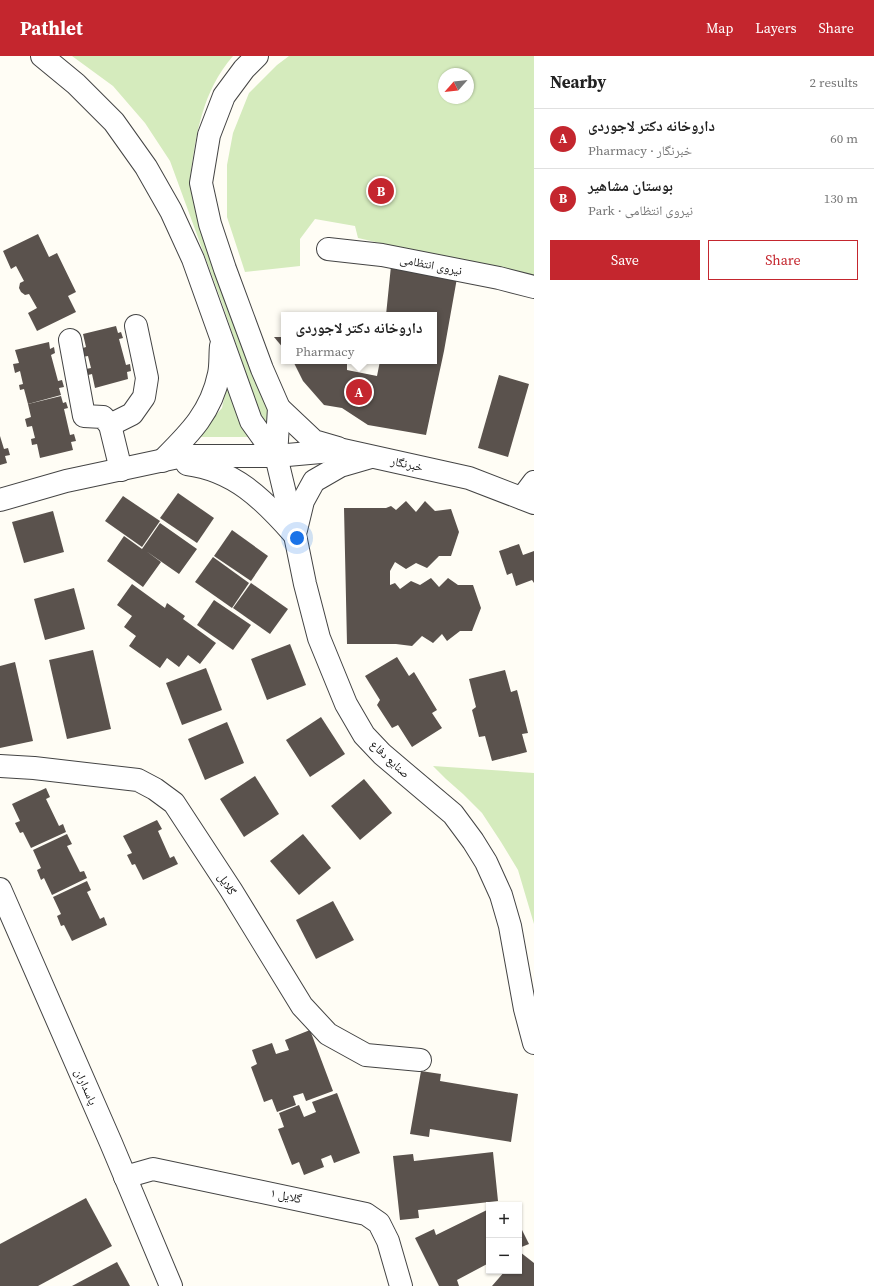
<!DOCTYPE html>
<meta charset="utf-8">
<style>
body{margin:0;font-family:"Source Serif 4","Noto Naskh Arabic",serif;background:#f2f2f2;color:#222}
.controls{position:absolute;right:12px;bottom:12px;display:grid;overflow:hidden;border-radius:0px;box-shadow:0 1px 3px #0004}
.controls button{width:36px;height:36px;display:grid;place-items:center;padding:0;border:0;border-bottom:1px solid #e0e0e0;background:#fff;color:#222;font:20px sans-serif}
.compass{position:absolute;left:438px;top:12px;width:36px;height:36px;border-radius:50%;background:#fff;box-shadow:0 1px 3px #0004;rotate:243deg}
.you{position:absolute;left:297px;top:482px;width:14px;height:14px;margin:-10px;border:3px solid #fff;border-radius:50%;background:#1a73e8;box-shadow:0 0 0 6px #1a73e833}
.badge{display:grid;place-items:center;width:26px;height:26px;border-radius:50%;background:#c4262e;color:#fff;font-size:13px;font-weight:700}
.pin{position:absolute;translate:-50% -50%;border:2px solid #fff;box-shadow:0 1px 4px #0006}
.popup{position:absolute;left:281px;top:256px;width:156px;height:52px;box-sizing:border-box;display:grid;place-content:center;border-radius:0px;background:#fff;filter:drop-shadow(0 1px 3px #0005);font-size:13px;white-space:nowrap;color:#767676}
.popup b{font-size:15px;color:#222}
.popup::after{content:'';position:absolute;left:50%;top:100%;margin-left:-8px;border:8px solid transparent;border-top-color:#fff}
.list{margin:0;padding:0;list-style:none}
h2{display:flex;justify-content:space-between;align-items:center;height:52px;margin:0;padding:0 16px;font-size:17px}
h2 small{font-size:13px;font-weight:400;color:#767676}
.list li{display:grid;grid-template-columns:26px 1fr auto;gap:12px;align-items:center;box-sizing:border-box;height:60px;padding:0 16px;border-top:1px solid #e0e0e0}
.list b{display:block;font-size:15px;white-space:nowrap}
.list p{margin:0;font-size:13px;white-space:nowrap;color:#767676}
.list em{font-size:13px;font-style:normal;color:#767676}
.actions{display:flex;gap:8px;padding:12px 16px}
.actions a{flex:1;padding:9px 0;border:1px solid #c4262e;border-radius:0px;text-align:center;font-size:14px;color:#c4262e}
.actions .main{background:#c4262e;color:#fff}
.map{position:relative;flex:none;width:534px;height:1230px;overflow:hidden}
header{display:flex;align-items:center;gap:24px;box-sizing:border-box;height:56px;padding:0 20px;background:#c4262e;color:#fff}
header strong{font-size:19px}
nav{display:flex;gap:22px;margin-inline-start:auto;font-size:14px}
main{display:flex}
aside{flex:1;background:#fff}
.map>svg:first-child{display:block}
.green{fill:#d5ebbd;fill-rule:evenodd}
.building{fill:#5a524d}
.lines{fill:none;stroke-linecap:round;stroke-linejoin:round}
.minor-casing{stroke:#444;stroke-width:24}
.minor{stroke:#fff;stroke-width:22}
.labels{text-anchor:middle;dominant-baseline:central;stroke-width:4;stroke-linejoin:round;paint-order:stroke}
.street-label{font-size:12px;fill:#111;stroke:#fff}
</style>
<header>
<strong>Pathlet</strong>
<nav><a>Map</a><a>Layers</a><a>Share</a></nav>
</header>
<main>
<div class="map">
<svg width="534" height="1230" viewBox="0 0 534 1230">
<rect width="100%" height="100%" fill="#fffdf5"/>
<g class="green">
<path d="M72,0H233C202,36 196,78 190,123L274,364L266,376L222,247L170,105L145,67L113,30Z"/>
<path d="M289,0H534V222L358,182L355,170L315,163L300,183V210L245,216L227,161V109L233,77L249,37L277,9ZM444,18H468V42H444Z"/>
<polygon points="228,324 248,381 197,381 222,352"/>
<polygon points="433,710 534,717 534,868 518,814 501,786 482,757 463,738 446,723"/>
</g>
<g class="building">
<polygon points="38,178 49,201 57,197 76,236 68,240 76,256 37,275 28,257 37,252 29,238 25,239 21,236 19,232 20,227 24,225 16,210 11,213 3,195"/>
<polygon points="391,210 457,222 444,295 426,379 368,369 342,352 324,349 303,325 293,305 347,305 347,314 377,320 380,305 434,305 434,259 386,259"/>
<polygon points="116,270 118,277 121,276 123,282 119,283 126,309 130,308 131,315 127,316 128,323 95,332 92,318 88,319 86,313 91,312 88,300 82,301 80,293 86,291 83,278"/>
<polygon points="274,281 284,281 284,293"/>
<polygon points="49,286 50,293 54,291 55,297 51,299 58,325 62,324 64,331 59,332 61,339 28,348 24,333 20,334 19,329 23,328 20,315 15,317 13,308 19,307 15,294"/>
<polygon points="499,319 529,328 508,401 478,392"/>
<polygon points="61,340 63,347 66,346 68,352 64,353 70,379 74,378 76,385 71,386 73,394 40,402 37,388 32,389 31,383 35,382 32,370 27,371 25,363 31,361 28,348"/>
<polygon points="0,380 4,393 8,392 10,399 5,400 7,407 0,409"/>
<polygon points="178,437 214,462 197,487 160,462"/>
<polygon points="123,440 160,465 142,491 105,465"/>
<polygon points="406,445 416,456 425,445 435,455 451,453 459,476 451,500 439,500 427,512 416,507 406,513 395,506 390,515 390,529 395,527 400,533 411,525 420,529 431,522 439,531 448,522 458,529 473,529 481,552 472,575 460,575 447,585 442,578 433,587 422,580 412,590 396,588 347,588 344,452 386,452 391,450 396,454"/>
<polygon points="53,455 64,496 24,507 12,466"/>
<polygon points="160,467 197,493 179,518 146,495 161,506 143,531 107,505 124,480 142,493"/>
<polygon points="232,474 268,500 251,525 214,500"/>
<polygon points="519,488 523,499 534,495 534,527 532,524 516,530 512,517 507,519 499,495"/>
<polygon points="213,501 249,527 232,552 195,526"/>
<polygon points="251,527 288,553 270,578 233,552"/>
<polygon points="132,528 165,552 167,547 185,560 183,563 216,587 200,608 188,599 179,611 167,602 160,612 129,590 136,580 124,571 132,560 117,549"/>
<polygon points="74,532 85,573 45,584 34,543"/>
<polygon points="214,544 251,569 233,594 197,569"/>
<polygon points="290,588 306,629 267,644 251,603"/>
<polygon points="93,594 111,673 67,683 49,604"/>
<polygon points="397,601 409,620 414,616 437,654 432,657 442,672 412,691 398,669 392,672 377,649 380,644 365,620"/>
<polygon points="15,606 33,685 0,692 0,610"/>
<polygon points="206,612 222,654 182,669 166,627"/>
<polygon points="505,614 511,636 517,634 528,677 522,678 527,696 492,705 485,680 479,681 472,654 476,651 469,623"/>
<polygon points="321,661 345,698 310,721 286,684"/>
<polygon points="227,666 244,707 205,724 188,683"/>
<polygon points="255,720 279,758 244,781 220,743"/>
<polygon points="364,723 392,757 360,784 331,750"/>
<polygon points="46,732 50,741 46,743 59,770 63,768 66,776 31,792 23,776 20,777 15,767 20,765 12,748"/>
<polygon points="157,764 162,773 158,775 170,802 174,800 178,808 143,824 135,808 132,809 127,799 132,797 123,780"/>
<polygon points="67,778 72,788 67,790 80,816 84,815 87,822 52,839 44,822 41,824 37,814 41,812 33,794"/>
<polygon points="303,778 331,812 299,839 270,805"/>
<polygon points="87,825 91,834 87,836 100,863 104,861 107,869 72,885 64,869 61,870 57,860 61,858 53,841"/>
<polygon points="333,845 354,884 316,903 296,864"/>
<polygon points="310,974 333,1035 306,1045 303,1037 293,1040 296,1049 277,1056 272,1043 264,1046 251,1011 257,1008 252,994 272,987 276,998 289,994 285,984"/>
<polygon points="421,1015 441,1018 440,1025 518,1038 511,1086 430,1073 429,1081 410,1078"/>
<polygon points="337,1037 360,1097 334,1107 331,1099 321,1103 324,1111 304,1119 299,1106 292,1109 278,1073 284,1071 279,1057 299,1049 304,1061 316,1056 312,1046"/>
<polygon points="493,1096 498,1145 418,1154 419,1162 400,1164 393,1100 413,1098 414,1105"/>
<polygon points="86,1142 112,1190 38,1230 0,1230 0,1188"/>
<polygon points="489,1153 489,1207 457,1224 459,1230 439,1230 415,1182 434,1173 436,1179"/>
<polygon points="519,1168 529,1188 519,1192"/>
<polygon points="520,1196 534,1207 534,1230 492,1230 505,1215 519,1215 519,1197"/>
<polygon points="117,1206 130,1230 72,1230"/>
</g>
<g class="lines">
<defs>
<g id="minor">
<polyline points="42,0 76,28 114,66 146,111 171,155 193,203 251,365 276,400"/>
<polyline points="257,0 244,13 224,40 209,79 201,127 210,168 225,213 262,313 279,352 276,400 295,479 305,528 319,582 346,648 364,679 382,698 453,758 473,785 486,806 501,839 510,870 525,953 534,987"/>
<polyline points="328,193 382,199 499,222 534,231"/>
<polyline points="70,284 84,360 103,361 110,369 121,414"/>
<polyline points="279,352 314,385 338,392"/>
<polyline points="110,369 132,358 144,341 147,322 136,270"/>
<path d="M162,405C189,378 211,357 219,318C221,309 220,299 221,290"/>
<path d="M187,408C234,414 263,443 293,477"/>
<polyline points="522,442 534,426"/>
<polyline points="0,444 66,425 183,400 276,400 343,394 469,422 534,447"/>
<polyline points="296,474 303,445 314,425 340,410 371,401"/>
<polyline points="0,710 34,712 138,724 155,733 174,747 231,834 302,950 328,978 366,999 420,1004"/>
<polyline points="0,833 111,1087 171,1230"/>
<polyline points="125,1121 153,1113 366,1158 379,1167 388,1185 401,1230"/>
</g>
</defs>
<use href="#minor" class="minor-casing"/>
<use href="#minor" class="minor"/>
</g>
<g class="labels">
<g class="street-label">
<text transform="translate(431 209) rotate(11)">نیروی انتظامی</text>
<text transform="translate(407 408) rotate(12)">خبرنگار</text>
<text transform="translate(390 703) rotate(43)">صنایع دفاع</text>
<text transform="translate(227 828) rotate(58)">گلایل</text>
<text transform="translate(86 1031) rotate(66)">پاسداران</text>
<text transform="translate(286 1140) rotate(12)">گلایل ۱</text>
</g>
</g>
</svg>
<div class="controls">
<button>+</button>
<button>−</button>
</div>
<svg class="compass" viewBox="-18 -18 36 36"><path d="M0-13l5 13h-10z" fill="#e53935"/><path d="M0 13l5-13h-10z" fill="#767676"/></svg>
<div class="you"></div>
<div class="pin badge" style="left:359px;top:336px">A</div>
<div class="popup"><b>داروخانه دکتر لاجوردی</b>Pharmacy</div>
<div class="pin badge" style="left:381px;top:135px">B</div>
</div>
<aside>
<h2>Nearby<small>2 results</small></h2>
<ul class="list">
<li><span class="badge">A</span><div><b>داروخانه دکتر لاجوردی</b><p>Pharmacy · خبرنگار</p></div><em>60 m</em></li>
<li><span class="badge">B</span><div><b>بوستان مشاهیر</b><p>Park · نیروی انتظامی</p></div><em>130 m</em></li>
</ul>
<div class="actions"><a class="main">Save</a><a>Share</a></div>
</aside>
</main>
